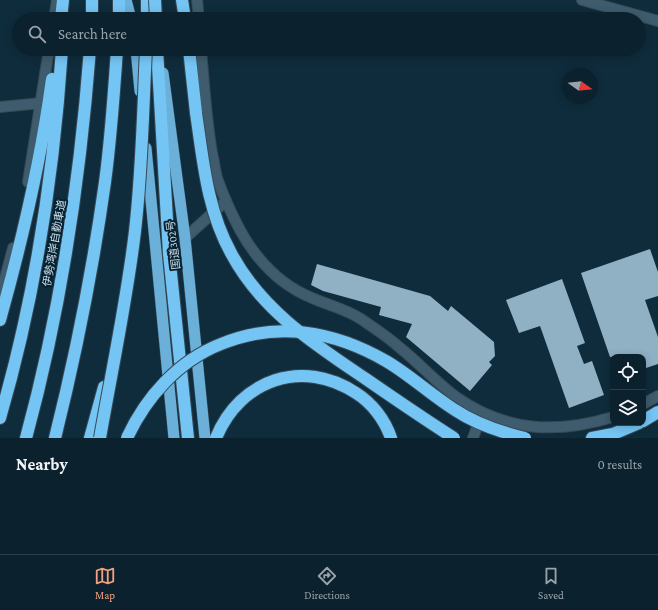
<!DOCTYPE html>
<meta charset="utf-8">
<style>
body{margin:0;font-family:"Crimson Pro","Noto Sans JP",serif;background:#142935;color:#f1f3f6}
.controls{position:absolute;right:12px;bottom:12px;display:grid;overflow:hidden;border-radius:8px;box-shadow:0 2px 10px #0003}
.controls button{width:36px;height:36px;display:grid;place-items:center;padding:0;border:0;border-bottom:1px solid #2b3e49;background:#0b212d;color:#f1f3f6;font:20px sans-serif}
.compass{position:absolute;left:562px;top:68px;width:36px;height:36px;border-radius:50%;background:#0b212d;box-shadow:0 2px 10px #0003;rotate:105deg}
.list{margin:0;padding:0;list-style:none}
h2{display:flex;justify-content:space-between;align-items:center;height:52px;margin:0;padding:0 16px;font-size:17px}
h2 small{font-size:13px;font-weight:400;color:#9aa3aa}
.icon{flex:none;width:22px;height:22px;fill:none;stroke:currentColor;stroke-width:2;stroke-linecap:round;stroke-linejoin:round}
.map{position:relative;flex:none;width:658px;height:438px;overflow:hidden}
.search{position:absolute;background:#0b212d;box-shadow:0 2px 10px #0003;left:12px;right:12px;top:12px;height:44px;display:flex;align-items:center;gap:10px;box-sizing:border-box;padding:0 14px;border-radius:22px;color:#9aa3aa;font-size:15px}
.sheet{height:116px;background:#0b212d}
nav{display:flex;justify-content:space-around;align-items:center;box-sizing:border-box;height:56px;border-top:1px solid #2b3e49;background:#0b212d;font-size:11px;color:#9aa3aa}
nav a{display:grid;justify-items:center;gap:2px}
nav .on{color:#f2a080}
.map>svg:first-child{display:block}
.building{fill:#90b0c4}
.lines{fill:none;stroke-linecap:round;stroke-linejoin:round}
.minor-casing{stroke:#364956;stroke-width:12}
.tertiary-casing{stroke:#364956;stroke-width:12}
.trunk-casing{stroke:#364956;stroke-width:12}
.motorway-casing{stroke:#364956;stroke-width:14}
.minor{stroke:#3e5c6d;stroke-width:10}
.tertiary{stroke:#3e5c6d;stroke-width:10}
.trunk{stroke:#6ab0d9;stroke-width:11}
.motorway{stroke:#75c5f4;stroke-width:12}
.motorway-bridge-casing{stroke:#364956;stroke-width:14;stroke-linecap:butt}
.motorway-bridge{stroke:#75c5f4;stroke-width:12}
.labels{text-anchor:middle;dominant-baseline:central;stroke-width:4;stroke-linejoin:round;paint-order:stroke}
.street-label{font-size:11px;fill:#cedee9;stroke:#052232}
</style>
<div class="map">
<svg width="658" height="438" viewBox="0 0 658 438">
<rect width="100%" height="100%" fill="#0f2c3c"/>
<g class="building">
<polygon points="650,249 658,272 658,296 645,300 658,337 658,364 643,369 643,357 610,357 581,273"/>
<polygon points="317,264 430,296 448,311 451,306 494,342 495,356 489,362 492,365 470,391 406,337 412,324 379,315 381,307 323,291 311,285"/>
<polygon points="562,279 585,343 577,346 584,364 592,361 604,395 569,408 540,326 519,333 506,300"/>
</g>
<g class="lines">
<defs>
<g id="minor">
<polyline points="197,0 199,19"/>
<polyline points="54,19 57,0"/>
<path d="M201,49C204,84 206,118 212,153C214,161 215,170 217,178C223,195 231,213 240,230C256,259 280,285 312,298C328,305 346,309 361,319C374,328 387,336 399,347C419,363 436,382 456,397C506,432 557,434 613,417"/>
<polyline points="0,107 42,103"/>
<polyline points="28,182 49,49"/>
<polyline points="185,238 226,201"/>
<polyline points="0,297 13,248"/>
<polyline points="643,404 658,396"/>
<polyline points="473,438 481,416"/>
</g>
<polyline id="tertiary" points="582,0 658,21"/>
<g id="trunk">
<polyline points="126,0 131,19"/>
<polyline points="136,49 140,91"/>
<polyline points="163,73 185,238 205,438"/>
<polyline points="146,148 174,438"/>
</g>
<g id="motorway">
<polyline points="182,0 185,19"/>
<polyline points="61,19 63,0"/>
<polyline points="92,19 92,0"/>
<polyline points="119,19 119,0"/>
<polyline points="147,19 147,0"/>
<polyline points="157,49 169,254 188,438"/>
<polyline points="189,49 196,113"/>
<path d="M0,320C22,241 41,160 52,79"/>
<path d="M0,418C35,298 54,173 62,49"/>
<polyline points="643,421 658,412"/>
<path d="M26,438C61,310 80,181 90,49"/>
<path d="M55,438C76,354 93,268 105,182C111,138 114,93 117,49"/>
<polyline points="90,438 104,387"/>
<path d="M216,438C240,379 303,358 356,393C372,403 385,420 391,438"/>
<polyline points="592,438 613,434 639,423"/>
</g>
</defs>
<use href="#minor" class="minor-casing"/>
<use href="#tertiary" class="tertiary-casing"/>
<use href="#trunk" class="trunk-casing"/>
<use href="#motorway" class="motorway-casing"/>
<use href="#minor" class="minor"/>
<use href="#tertiary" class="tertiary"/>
<use href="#trunk" class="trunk"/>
<use href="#motorway" class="motorway"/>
<defs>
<g id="motorway-bridge">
<polyline points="155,0 156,19"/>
<path d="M196,113C203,160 207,210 231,253C261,310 314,344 366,379C395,399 424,419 454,438"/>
<path d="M100,438C112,369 127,300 135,231C142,171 143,110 146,49"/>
<path d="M127,438C146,397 178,361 221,344C277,321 334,331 386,361C410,375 431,395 455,410C476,424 500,432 525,438"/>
</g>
</defs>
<use href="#motorway-bridge" class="motorway-bridge-casing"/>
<use href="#motorway-bridge" class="motorway-bridge"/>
</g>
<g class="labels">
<g class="street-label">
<text transform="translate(54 243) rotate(-80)">伊勢湾岸自動車道</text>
<text transform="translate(173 245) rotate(-97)">国道302号</text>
</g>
</g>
</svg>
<div class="controls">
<button><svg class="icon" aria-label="locate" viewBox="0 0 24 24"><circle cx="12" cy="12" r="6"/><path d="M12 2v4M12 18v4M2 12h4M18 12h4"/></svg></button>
<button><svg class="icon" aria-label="layers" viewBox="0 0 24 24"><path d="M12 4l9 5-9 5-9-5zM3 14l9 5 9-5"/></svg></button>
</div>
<svg class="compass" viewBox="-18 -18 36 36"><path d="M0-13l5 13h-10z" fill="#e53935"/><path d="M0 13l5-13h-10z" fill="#9aa3aa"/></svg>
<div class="search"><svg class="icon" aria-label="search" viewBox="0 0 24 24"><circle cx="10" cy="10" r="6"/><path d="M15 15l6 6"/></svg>Search here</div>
</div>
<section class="sheet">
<h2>Nearby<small>0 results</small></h2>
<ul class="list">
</ul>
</section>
<nav>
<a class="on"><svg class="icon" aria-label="map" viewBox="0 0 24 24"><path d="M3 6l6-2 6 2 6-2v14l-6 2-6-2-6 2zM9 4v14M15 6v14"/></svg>Map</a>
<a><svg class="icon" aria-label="directions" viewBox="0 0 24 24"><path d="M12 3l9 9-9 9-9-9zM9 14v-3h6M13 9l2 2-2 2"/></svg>Directions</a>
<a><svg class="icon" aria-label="saved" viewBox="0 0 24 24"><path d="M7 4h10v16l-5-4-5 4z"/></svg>Saved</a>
</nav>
